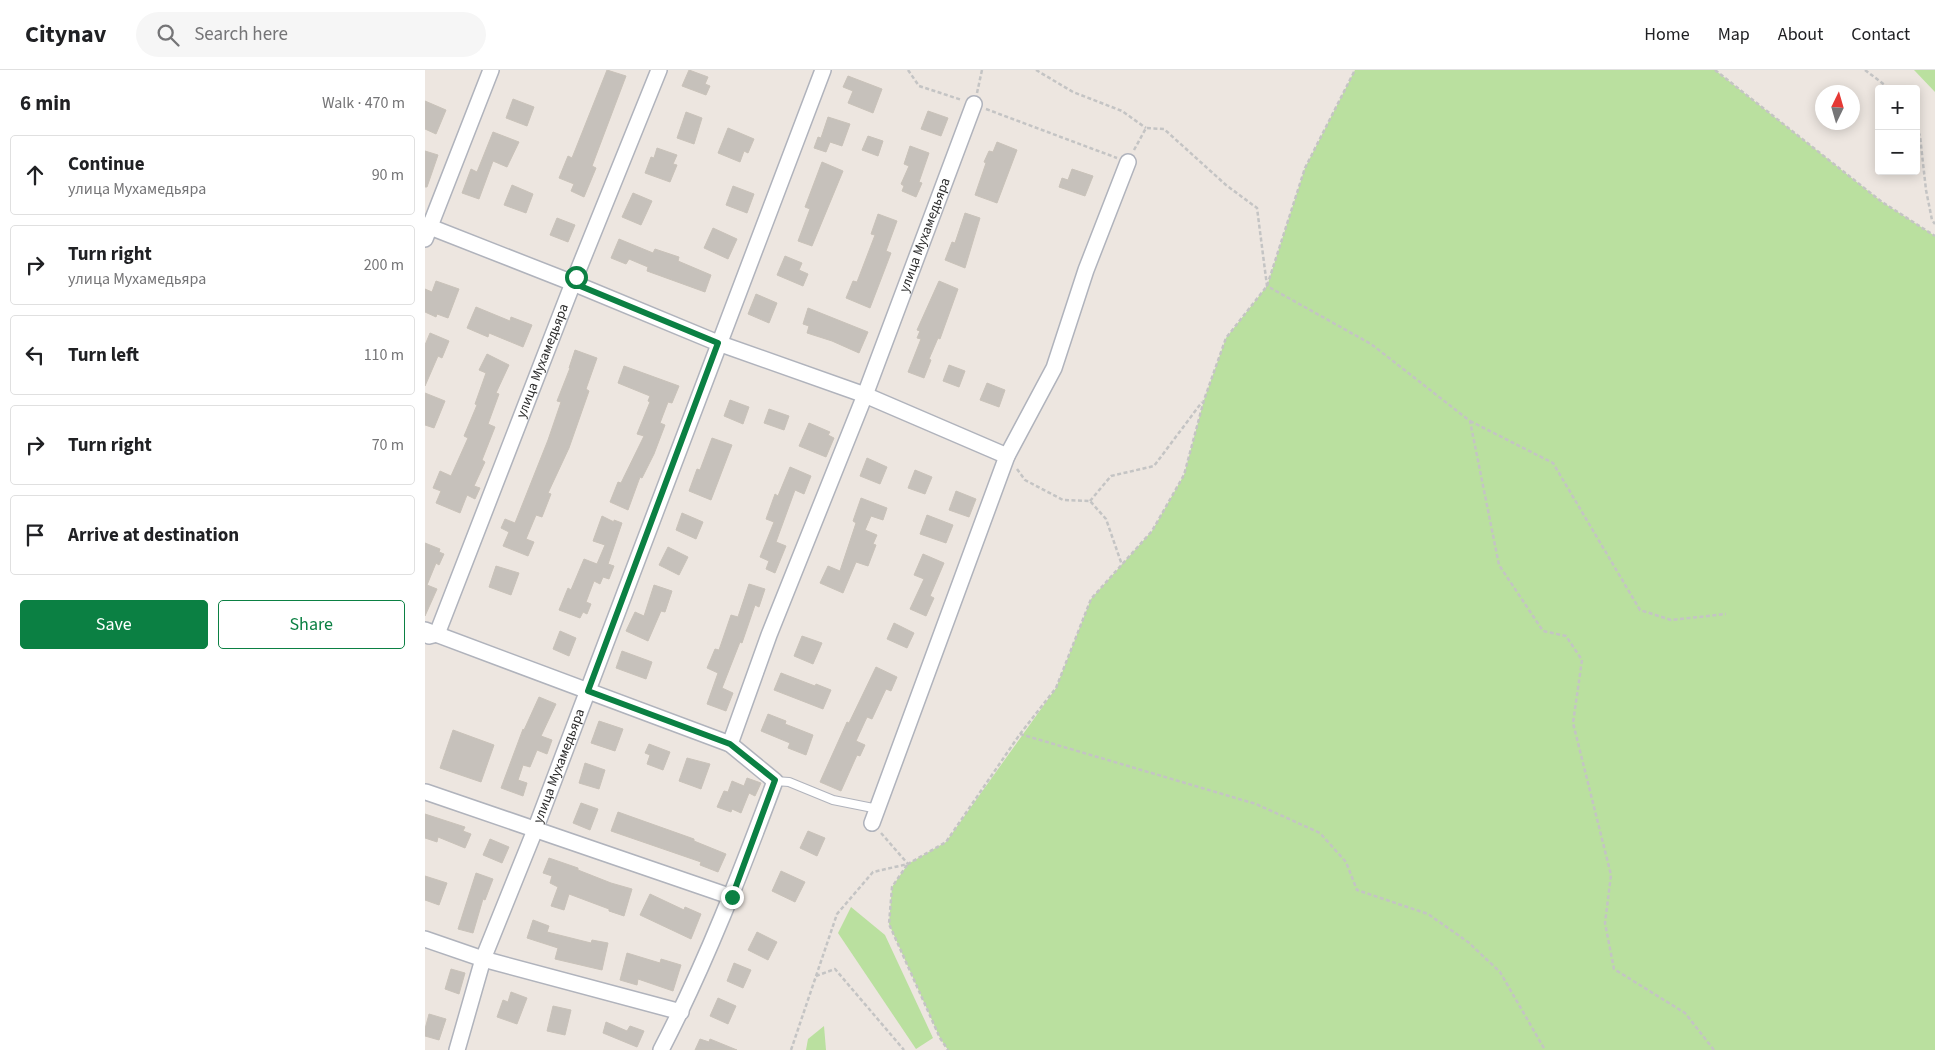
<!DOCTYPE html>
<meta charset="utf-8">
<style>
body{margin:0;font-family:"Source Sans 3",sans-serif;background:#f6f6f6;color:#202124}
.controls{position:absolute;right:15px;top:15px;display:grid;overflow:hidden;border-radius:5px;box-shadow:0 2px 12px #0003}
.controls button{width:45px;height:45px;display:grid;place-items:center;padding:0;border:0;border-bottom:1px solid #e0e0e0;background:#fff;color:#202124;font:25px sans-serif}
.compass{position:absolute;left:1390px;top:15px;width:45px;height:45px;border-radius:50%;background:#fff;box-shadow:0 2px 12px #0003;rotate:5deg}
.stop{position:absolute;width:15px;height:15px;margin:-11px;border:4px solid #0b8043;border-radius:50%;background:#fff}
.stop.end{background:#0b8043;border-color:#fff;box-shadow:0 1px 5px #0008}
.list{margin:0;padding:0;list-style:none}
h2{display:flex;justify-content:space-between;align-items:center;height:65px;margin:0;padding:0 20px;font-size:21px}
h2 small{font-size:16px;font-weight:400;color:#757577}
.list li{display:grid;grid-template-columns:32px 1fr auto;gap:15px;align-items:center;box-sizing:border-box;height:80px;margin:0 10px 10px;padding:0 10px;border:1px solid #e0e0e0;border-radius:5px}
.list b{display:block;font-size:19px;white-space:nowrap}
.list p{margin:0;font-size:16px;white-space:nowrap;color:#757577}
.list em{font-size:16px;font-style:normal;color:#757577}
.actions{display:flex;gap:10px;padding:15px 20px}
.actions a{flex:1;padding:11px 0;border:1px solid #0b8043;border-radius:5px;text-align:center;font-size:18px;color:#0b8043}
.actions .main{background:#0b8043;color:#fff}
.icon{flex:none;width:28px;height:28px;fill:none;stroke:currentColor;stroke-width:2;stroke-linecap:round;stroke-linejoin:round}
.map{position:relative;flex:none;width:1510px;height:980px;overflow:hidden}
header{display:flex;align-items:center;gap:30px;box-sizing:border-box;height:70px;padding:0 25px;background:#fff;border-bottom:1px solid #e0e0e0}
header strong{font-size:24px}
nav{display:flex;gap:28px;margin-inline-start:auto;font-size:18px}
.search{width:350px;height:45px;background:#f6f6f6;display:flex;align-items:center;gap:12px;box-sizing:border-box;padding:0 18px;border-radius:28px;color:#757577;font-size:19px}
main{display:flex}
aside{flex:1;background:#fff}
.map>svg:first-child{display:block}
.green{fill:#bae09f}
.building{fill:#c6c1bb;stroke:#c9c2b9}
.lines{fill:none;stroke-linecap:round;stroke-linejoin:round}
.lane-casing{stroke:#b0b3bc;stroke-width:10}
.street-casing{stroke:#b0b3bc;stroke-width:18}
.path{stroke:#c4c4c4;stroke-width:2.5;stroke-dasharray:4 2.5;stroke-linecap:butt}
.lane{stroke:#fff;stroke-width:8}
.street{stroke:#fff;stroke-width:15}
.route{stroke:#0b8043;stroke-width:6}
.labels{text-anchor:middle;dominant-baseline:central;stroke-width:5;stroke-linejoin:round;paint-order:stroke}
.street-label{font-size:14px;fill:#2c2c2c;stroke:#fff}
</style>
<header>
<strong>Citynav</strong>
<div class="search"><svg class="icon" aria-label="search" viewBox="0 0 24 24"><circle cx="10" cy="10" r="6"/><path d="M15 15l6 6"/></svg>Search here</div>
<nav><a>Home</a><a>Map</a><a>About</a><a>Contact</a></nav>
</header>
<main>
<aside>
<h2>6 min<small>Walk · 470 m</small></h2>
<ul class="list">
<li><svg class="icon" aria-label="ahead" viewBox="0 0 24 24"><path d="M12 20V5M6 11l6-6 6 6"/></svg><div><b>Continue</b><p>улица Мухамедьяра</p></div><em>90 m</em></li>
<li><svg class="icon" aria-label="right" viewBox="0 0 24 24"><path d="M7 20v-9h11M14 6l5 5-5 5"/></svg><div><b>Turn right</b><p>улица Мухамедьяра</p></div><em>200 m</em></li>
<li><svg class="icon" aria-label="left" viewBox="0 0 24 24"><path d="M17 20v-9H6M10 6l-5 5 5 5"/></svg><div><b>Turn left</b></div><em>110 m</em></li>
<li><svg class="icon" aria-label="right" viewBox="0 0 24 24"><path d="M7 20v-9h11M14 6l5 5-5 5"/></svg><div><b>Turn right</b></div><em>70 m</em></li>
<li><svg class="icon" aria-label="arrive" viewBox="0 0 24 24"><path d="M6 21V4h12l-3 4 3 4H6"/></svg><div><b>Arrive at destination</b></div></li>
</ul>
<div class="actions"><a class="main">Save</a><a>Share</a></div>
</aside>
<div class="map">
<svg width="1510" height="980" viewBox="0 0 1510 980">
<rect width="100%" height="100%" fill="#ede6e0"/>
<g class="green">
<polygon points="930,0 1290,0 1457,132 1510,166 1510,980 523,980 515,968 464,854 467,817 483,794 521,772 631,618 666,529 727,461 759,405 779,330 801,268 842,216 880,98"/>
<polygon points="1489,0 1510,0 1510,22"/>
<polygon points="426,837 460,865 508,968 491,979 413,863"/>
<polygon points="399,956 401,980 381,980 383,969"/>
</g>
<g class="building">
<polygon points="182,0 201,6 167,96 171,98 159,127 146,121 149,114 134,108 143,86 147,88"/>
<polygon points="264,0 283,7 280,14 285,16 281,25 257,16"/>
<polygon points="423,6 457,19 448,43 423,33 428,21 418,17"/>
<polygon points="88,29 109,37 102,56 81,48"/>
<polygon points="0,31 21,40 11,64 0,59"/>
<polygon points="503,41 523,48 516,66 496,59"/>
<polygon points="261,42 277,48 269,74 252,68"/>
<polygon points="403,47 425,54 417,76 405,72 401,82 389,78 393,67 396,68"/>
<polygon points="303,58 329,69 323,83 319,81 315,92 293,83"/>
<polygon points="68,62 94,72 82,97 68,91 54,129 37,123 46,99 52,102"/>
<polygon points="443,66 458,71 453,86 437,80"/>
<polygon points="572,72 592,80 572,133 550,125 561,93 559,92 564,81 568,82"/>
<polygon points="485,76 504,83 494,112 497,113 491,127 477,121 479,116 476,114 484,96 479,94"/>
<polygon points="232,78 252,85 248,94 252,95 245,112 220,103 226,87 229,88"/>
<polygon points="0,81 13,85 2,117 0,117"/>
<polygon points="397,92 418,101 387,176 373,171 385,139 380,137"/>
<polygon points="647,99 668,106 660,126 634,117 637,108 643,110"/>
<polygon points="87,115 108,124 101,143 79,135"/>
<polygon points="308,116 329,124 322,143 301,135"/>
<polygon points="208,123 227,131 216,155 197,147"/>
<polygon points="540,143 555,148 540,198 520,190 527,172 530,173"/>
<polygon points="453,144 472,151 461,181 466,183 445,238 421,228 428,211 432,212 450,165 446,164"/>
<polygon points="132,148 150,155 143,172 125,165"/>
<polygon points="288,158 312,169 303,189 279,178"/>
<polygon points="194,169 228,183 230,179 254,187 253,191 286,205 280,222 222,201 223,197 204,189 201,194 186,188"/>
<polygon points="360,186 377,193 374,200 383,204 378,216 352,205"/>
<polygon points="11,211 34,219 23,248 12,244 11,247 0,242 0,219 7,222"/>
<polygon points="514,211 533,219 515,269 513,268 504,289 506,290 499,308 483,302 496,269 492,268 495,261 492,260"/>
<polygon points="331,224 352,233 344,253 323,244"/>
<polygon points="51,237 85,251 86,247 107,255 98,277 64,263 63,267 42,258"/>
<polygon points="383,238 443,262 434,283 407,271 382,263 384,256 378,254"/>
<polygon points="5,263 24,271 17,288 13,286 0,316 0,275"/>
<polygon points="150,280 172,288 161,319 164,321 144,378 123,423 126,424 117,447 111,445 101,469 109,472 103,486 78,476 84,462 76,458 80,449 90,453 123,370 136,332 132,331 145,298 144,298"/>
<polygon points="62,284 84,295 71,323 74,324 63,354 70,357 57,390 60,392 49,416 55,418 50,429 42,425 35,443 11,433 16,421 8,418 15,401 26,406 43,368 39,366 52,335 50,334 61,303 54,300"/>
<polygon points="524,295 540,301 534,317 518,311"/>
<polygon points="199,296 254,316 247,333 243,332 235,353 240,355 229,384 217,408 215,407 203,440 185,432 193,412 196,413 219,366 212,364 225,332 223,331 225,326 193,313"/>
<polygon points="562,313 580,320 574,337 555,330"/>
<polygon points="0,323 20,331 9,358 0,355"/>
<polygon points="305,330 324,337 318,354 299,346"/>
<polygon points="344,339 364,346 359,360 339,353"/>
<polygon points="384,353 405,362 403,365 409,368 401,387 374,376"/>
<polygon points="287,368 307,375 286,430 264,421 272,399 275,400"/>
<polygon points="442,388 462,397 455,414 435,406"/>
<polygon points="365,397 386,406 379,424 370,420 351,472 361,476 350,503 341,499 344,491 335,487 349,452 341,449 350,424 353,426"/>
<polygon points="490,400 507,407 500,424 483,418"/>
<polygon points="531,421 551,429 544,447 524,440"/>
<polygon points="436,428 462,438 458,450 446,446 440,460 452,465 448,474 451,475 443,496 431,492 418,523 395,513 403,496 415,501 431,453 428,451"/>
<polygon points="257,443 278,452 271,469 251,460"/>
<polygon points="502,445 528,455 521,473 495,464"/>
<polygon points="177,446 189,452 189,450 197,453 183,494 189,496 184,509 178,507 175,514 169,511 161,532 166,534 162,544 158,542 155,548 134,540 143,518 146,520 159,489 172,494 180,475 168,471"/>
<polygon points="0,473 15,479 14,482 19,484 14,495 11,493 2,515 12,519 0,546"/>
<polygon points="243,477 263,487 254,505 234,495"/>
<polygon points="498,484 519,493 505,526 509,528 501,546 485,539 499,509 489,505"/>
<polygon points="71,496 94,503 86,525 64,517"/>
<polygon points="324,514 340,519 334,537 330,535 317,573 315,572 297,618 308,623 301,641 282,634 293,603 282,598 290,579 294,580 306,545 313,547"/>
<polygon points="229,515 247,521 240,542 236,541 223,571 201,561 210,542 219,546"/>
<polygon points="469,553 489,563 482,578 462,569"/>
<polygon points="135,561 151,568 144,586 128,579"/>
<polygon points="377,566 397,573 388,594 369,586"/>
<polygon points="197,581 227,592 221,609 191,598"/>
<polygon points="451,597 472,607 466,621 461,619 447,649 442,647 431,671 440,675 435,686 432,685 416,721 395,712 422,652 424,653"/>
<polygon points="356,603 390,616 391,614 406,620 398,639 349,620"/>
<polygon points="114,627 131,634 116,666 127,670 122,684 112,680 105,697 98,695 93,710 102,713 98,726 76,718 98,659 99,660"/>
<polygon points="343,644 361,651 360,654 388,665 381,685 363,678 365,673 336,661"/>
<polygon points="174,651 198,659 190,681 166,673"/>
<polygon points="28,660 69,675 56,712 15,698"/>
<polygon points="224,674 245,682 238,700 222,694 225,685 220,683"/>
<polygon points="262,688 285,694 276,719 254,711"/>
<polygon points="160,693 180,700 174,719 154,713"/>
<polygon points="322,708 336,713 330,726 324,723 316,743 307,739 306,742 292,737 299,721 303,722 307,711 319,716"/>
<polygon points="156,733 173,739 165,760 148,753"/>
<polygon points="193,742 269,769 269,771 301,784 293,802 275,795 276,792 186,761"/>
<polygon points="0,744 40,757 38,761 46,764 40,778 13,767 12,772 0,768"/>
<polygon points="383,761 400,768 392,786 375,778"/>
<polygon points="65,769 84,777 77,793 58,785"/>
<polygon points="124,788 153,798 153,800 186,813 207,819 199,846 184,841 184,839 144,824 139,840 126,836 133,817 125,813 127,806 118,803"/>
<polygon points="356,801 380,812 370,832 347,821"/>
<polygon points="51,803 68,809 60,830 58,829 48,863 33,859"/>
<polygon points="0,806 22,813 14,835 0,830"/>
<polygon points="225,824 259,840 260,837 276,844 266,869 215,845"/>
<polygon points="108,850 124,856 122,862 166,873 167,870 183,873 177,900 130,889 133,878 102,868"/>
<polygon points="332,862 352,872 343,890 323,880"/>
<polygon points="202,883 235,893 236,889 256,895 248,921 213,909 212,915 195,910"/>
<polygon points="309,893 326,900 318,918 302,911"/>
<polygon points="26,899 40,903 34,924 20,919"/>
<polygon points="86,922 102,928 92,954 72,947 78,930 83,932"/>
<polygon points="293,928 311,936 303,954 285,946"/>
<polygon points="128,936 146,940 140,965 122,961"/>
<polygon points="4,944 21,949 14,970 0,966 0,959"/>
<polygon points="181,952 202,961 205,956 219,961 212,977 178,963"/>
<polygon points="275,969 284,972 285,969 312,980 270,980"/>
</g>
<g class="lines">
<defs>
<polyline id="lane" points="350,711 364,712 408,730 453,739"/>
<g id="street">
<polyline points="0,155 148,213 293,273 440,325 582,386"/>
<polyline points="0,169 66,0"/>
<path d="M0,560L305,674L350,711C316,802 281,893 236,980"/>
<path id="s1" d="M4,566L12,564L148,213L234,0"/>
<path id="s2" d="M305,674L344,565L440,325L549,34"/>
<polyline points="1,722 307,827"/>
<polyline points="447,753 582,386 629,298 661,200 703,92"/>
<polyline points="0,869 58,889 256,942"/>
<path id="s3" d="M32,980L58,889L110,760L398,0"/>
</g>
</defs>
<use href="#lane" class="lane-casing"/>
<use href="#street" class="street-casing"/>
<g class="path">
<polyline points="483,0 494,16 537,30"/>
<polyline points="611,0 648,22 697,41 721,58"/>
<polyline points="1290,0 1457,132 1510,166"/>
<polyline points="1440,0 1465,19"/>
<polyline points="552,23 557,0"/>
<polyline points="561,39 692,88"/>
<polyline points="1491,56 1495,66 1501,120 1507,150 1510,154"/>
<polyline points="709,80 721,58 739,59 801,115 832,138 842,216 946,274 1045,351 1074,495 1118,561 1141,566 1157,590 1148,653 1186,805 1180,853 1189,899 1260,943 1289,980"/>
<polyline points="1045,351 1128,393 1215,540 1246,550 1301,544"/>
<polyline points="592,399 600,410 638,430 665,431 681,449 697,495"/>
<polyline points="665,431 686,406 729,396 777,332"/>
<polyline points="595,664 831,734 895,763 921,792 932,820 1003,844 1043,872 1075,902 1120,980"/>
<polyline points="456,763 483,794"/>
<polyline points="482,795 467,817 464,854 515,968 523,980"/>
<polyline points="391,906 410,899 479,980"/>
<polyline points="366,980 412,844 448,802 483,794 521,772 595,664 631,618 666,529 727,461 759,405 779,330 801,268 842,216 880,98 930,0"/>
</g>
<use href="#lane" class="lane"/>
<use href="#street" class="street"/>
</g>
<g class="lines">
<polyline class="route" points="151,207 148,213 293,273 163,621 305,674 350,710 307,827"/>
</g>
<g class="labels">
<g class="street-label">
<text stroke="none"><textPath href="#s2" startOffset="545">улица Мухамедьяра</textPath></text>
<text stroke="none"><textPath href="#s1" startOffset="301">улица Мухамедьяра</textPath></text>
<text stroke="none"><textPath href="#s3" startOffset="302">улица Мухамедьяра</textPath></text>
</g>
</g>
</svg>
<div class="controls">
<button>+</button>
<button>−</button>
</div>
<svg class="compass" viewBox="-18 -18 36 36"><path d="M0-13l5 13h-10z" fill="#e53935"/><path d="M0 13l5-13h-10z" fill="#757577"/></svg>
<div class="stop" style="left:151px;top:207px"></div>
<div class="stop end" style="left:307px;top:827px"></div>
</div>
</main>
